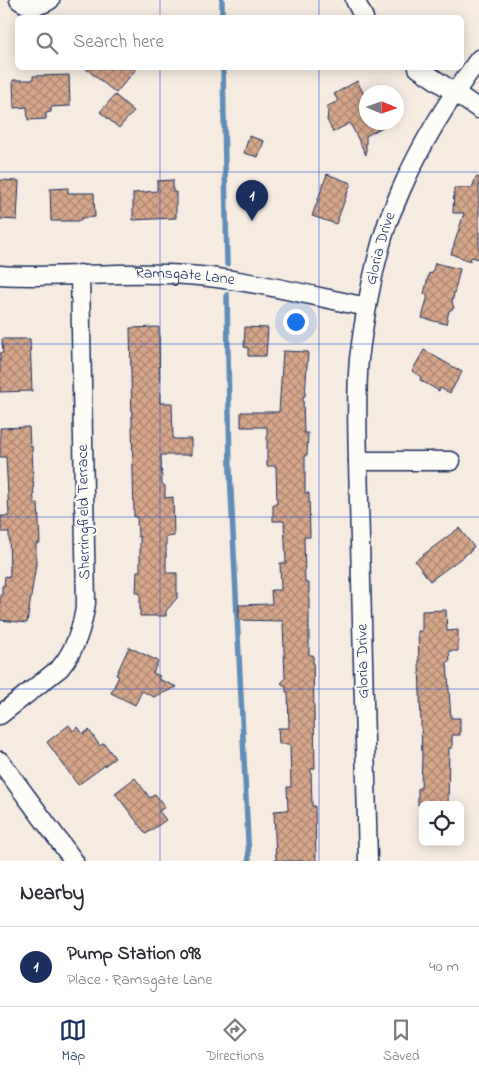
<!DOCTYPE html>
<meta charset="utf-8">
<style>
body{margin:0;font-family:"Indie Flower",sans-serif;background:#f2f2f3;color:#2b2b33}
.controls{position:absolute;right:15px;bottom:15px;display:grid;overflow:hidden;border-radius:8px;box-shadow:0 2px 12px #0003}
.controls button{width:45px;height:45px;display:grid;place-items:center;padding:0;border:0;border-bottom:1px solid #e1e1e2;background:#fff;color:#2b2b33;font:25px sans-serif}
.compass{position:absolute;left:359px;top:85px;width:45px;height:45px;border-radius:50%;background:#fff;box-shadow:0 2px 12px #0003;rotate:92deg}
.you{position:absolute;left:295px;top:321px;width:18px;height:18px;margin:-12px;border:4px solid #fff;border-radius:50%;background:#1a73e8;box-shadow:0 0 0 8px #1a73e833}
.badge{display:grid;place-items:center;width:32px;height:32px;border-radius:50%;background:#1b2f5e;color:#fff;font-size:16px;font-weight:700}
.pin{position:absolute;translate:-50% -41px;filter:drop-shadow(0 1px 2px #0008)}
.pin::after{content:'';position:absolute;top:26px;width:18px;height:15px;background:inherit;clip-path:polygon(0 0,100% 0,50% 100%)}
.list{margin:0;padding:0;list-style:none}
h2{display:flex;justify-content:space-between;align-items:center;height:65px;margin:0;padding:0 20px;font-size:21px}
h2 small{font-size:16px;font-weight:400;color:#7c7c81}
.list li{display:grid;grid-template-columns:32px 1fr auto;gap:15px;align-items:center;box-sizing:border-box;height:80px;padding:0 20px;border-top:1px solid #e1e1e2}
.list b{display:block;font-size:19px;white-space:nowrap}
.list p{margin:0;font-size:16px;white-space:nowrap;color:#7c7c81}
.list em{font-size:16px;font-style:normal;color:#7c7c81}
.icon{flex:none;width:28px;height:28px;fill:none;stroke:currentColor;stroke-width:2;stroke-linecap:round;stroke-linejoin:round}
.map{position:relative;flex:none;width:479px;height:861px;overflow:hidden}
.search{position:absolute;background:#fff;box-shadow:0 2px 12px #0003;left:15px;right:15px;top:15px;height:55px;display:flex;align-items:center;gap:12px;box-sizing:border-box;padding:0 18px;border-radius:8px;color:#7c7c81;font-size:19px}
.sheet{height:145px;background:#fff}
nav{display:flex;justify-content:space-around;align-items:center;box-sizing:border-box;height:70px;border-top:1px solid #e1e1e2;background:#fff;font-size:14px;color:#7c7c81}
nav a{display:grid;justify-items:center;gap:2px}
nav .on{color:#1b2f5e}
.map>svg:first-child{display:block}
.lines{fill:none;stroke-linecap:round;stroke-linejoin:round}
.stream{stroke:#628db6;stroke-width:5.5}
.building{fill:url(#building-cross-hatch);stroke:#1b2f5e}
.minor-casing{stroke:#1b2f5e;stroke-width:21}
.minor{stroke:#fdfcf7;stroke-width:18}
.grid{fill:none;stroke:#1d4ed8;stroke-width:1;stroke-opacity:0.55}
.labels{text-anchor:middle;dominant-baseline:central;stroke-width:4.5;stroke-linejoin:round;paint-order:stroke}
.street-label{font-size:16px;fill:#1b2f5e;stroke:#fdfcf7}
</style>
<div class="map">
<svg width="479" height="861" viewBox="0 0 479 861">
<defs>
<pattern id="building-cross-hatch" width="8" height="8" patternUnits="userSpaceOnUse" patternTransform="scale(1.25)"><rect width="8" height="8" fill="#d6a689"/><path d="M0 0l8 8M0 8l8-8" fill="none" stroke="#ad8873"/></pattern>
</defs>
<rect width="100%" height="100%" fill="#f5ebe1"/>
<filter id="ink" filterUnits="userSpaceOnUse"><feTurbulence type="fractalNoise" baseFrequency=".02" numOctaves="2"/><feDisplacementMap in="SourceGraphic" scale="10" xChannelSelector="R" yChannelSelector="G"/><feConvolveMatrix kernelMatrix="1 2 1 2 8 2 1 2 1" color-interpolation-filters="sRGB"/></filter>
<g filter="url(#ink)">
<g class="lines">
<g class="stream">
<polyline points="222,0 222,18"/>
<polyline points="223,68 227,264"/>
<polyline points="227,295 230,471 249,861"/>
</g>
</g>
<g class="building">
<polygon points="85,68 137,68 116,93"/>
<polygon points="69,75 70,106 51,107 51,112 46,113 46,119 28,120 27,107 14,108 13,80 33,80 33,76"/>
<polygon points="357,81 366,98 366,122 392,122 366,136 366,155 350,123 333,132 327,120 328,112 326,107 338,101 334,94"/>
<polygon points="115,95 134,111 119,128 100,112"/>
<polygon points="249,136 264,141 258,157 244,153"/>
<polygon points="327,174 351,183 336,224 312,216"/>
<polygon points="476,177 479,178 479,259 471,257 470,261 451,254 464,213 453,213 454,188 472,188"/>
<polygon points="0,180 19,181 17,220 0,219"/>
<polygon points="173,180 173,192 176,192 176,218 133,220 133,193 157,191 157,181"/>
<polygon points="68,188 68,193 94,193 95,217 81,218 81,221 51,221 50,189"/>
<polygon points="435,263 460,269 452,302 454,308 449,311 446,324 422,318 428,295 424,294 429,273 432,274"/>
<polygon points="159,327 160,403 172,403 173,439 191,439 191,455 161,455 162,484 165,486 165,498 173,497 174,536 166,537 166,573 177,573 177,598 166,611 166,616 140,616 140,593 136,593 137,571 140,571 140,536 138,537 137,517 134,517 130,328"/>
<polygon points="245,327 268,328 266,356 248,356 248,348 244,347"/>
<polygon points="2,339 30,339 32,391 0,392 0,353 3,353"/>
<polygon points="424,350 462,372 450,393 440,388 439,391 420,380 421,377 412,371"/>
<polygon points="283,351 308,352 305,396 303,396 304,433 308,433 307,455 305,455 305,493 309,493 310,537 304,537 305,583 309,583 309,655 313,655 315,768 311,769 312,806 315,806 316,861 276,861 274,811 288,810 287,787 291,787 290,744 279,744 278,728 289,728 288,692 286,692 286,687 281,683 285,679 283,621 239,620 239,605 272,604 271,590 281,590 280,563 286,563 284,521 273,521 273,504 277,504 276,466 267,466 267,427 241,427 241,412 279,412"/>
<polygon points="29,427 30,446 32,446 34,503 38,503 40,543 36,544 36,564 27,623 0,620 0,595 2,595 2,586 4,586 5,576 10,577 9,532 1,532 1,516 9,516 6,457 0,457 0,428"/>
<polygon points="459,528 474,547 471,549 472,550 430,581 415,561"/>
<polygon points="446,610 447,631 458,630 458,651 449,651 450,661 447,662 451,718 460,718 460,735 452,735 452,748 449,748 448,805 418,805 418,788 421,788 422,756 418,631 422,631 422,611"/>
<polygon points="129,647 158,661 153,673 160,676 158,679 177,687 154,697 142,691 135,705 111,693 119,676 116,675"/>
<polygon points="69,725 73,731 78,727 83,734 89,730 100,746 104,743 115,758 78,785 47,742"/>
<polygon points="135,778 150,798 155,794 165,807 159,811 166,820 146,834 115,793"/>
</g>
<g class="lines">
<defs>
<g id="minor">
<path d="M19,0C28,7 40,7 50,0"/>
<polyline points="355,0 364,18"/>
<polyline points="418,68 479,109"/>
<path id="s1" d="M0,275C62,279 124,270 187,275C247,279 307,295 367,307"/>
<polyline points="358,461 451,461"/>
<path d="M0,715L60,668C76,649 82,627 86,603L80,274"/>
<polyline points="0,761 74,861"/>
<path id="s2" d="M368,861L358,461C357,427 356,393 359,359C365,312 373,266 388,221C392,211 397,200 401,190C422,142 448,100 479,59"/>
</g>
</defs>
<use href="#minor" class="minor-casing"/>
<use href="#minor" class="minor"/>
</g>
</g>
<path class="grid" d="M160,0V18M319,0V18M160,68V861M319,68V861M0,172H479M0,344H479M0,517H479M0,689H479"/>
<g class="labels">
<g class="street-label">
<text stroke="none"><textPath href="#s2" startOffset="615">Gloria Drive</textPath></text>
<text stroke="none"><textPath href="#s1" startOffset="185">Ramsgate Lane</textPath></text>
<text transform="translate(84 512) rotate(-91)">Sherringfield Terrace</text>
<text transform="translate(363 661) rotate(-91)">Gloria Drive</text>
</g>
</g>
</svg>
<div class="controls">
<button><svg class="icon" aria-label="locate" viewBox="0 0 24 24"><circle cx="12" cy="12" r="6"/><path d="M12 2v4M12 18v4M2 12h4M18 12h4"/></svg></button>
</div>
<svg class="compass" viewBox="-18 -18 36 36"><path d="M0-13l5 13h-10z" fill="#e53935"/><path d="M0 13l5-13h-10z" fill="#7c7c81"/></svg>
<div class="you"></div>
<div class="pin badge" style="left:252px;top:221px">1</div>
<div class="search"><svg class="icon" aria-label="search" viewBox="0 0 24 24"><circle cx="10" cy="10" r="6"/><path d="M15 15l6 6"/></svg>Search here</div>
</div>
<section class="sheet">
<h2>Nearby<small></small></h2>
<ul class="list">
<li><span class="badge">1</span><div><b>Pump Station 098</b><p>Place · Ramsgate Lane</p></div><em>40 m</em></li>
</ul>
</section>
<nav>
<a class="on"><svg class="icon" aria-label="map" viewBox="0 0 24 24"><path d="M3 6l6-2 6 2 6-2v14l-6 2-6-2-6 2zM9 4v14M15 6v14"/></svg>Map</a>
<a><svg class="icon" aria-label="directions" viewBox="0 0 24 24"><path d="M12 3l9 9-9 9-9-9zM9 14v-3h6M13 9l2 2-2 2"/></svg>Directions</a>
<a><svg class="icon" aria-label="saved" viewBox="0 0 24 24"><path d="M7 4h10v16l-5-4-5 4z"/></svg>Saved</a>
</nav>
